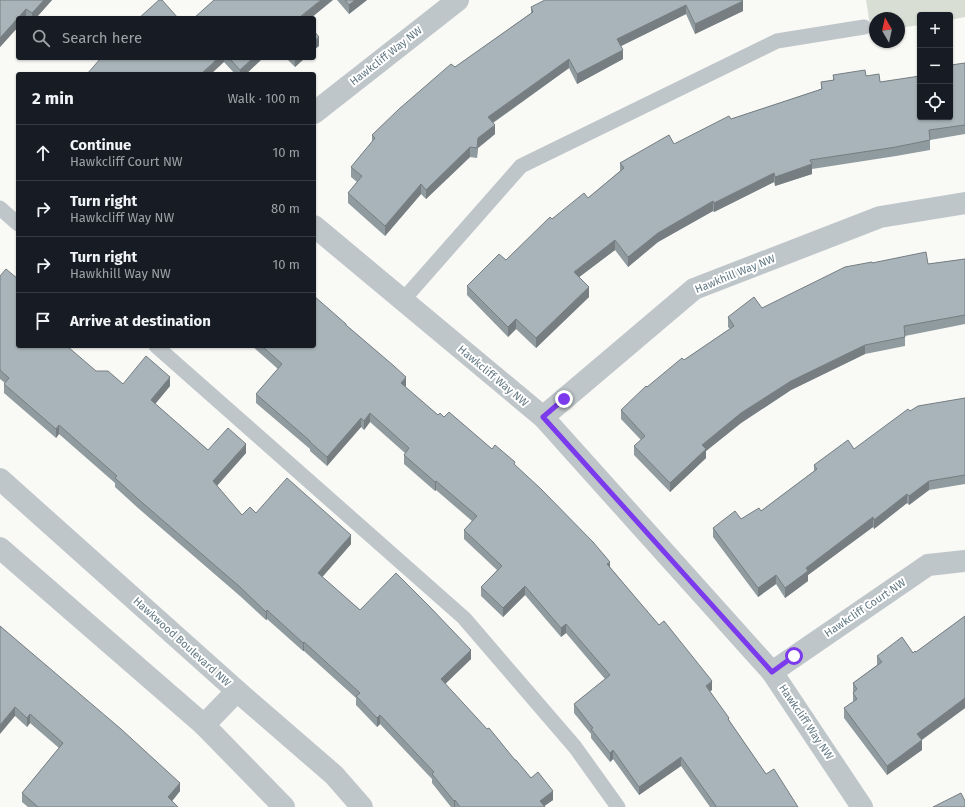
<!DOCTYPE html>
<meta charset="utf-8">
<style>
body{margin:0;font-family:"Fira Sans",sans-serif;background:#20242c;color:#f1f3f6}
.controls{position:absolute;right:12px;top:12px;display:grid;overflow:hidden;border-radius:4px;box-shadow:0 1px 3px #0004}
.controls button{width:36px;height:36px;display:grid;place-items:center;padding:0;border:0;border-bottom:1px solid #363941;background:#171b24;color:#f1f3f6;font:20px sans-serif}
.compass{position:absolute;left:869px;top:12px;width:36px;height:36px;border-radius:50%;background:#171b24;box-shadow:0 1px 3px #0004;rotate:351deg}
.stop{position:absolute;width:12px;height:12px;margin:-9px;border:3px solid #7c3aed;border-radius:50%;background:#fff}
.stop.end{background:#7c3aed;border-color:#fff;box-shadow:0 1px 4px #0008}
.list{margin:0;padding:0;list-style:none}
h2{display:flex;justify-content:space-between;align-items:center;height:52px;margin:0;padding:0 16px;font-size:17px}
h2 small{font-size:13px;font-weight:400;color:#9ea1a6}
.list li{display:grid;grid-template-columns:26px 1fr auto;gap:12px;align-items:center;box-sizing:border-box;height:56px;padding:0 16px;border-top:1px solid #363941}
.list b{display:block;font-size:15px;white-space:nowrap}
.list p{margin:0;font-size:13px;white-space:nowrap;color:#9ea1a6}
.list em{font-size:13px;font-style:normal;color:#9ea1a6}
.icon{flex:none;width:22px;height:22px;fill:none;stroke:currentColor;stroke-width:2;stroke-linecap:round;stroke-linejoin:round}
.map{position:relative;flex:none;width:965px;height:807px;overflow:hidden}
.search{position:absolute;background:#171b24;box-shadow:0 1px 3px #0004;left:16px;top:16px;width:300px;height:44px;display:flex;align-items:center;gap:10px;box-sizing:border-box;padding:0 14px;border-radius:4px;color:#9ea1a6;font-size:15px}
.panel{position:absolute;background:#171b24;box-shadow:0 1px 3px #0004;left:16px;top:72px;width:300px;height:276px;border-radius:4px}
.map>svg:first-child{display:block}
.green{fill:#d9ded5}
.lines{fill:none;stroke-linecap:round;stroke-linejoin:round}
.service{stroke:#bfc6c9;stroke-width:15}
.minor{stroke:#bfc6c9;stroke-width:22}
.tertiary{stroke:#bfc6c9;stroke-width:22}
.wall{fill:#909b9f}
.shaded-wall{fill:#767e82}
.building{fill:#a8b4b9;stroke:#767e82}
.route{stroke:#7c3aed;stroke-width:5}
.labels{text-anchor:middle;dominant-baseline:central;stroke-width:4;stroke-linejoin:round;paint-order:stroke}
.street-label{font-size:11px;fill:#627883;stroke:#fff}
</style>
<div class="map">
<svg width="965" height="807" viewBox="0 0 965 807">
<rect width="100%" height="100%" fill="#f9f9f6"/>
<polygon class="green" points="866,0 965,0 965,17 950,20 950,15 920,15 920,25 899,28 899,18 875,18 875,32 871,32"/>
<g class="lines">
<g class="service">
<polyline points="0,208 18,224"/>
<polyline points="403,300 521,166 777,41 864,27"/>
<polyline points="156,346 464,618 575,747 618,807"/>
</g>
<g class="minor">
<polyline points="314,113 458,0"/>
<polyline points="314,226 543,417 772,672 862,807"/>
<polyline points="543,417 694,289 880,217 965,203"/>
<polyline points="772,672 928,565 965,561"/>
</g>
<g class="tertiary">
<polyline points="0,479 237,691 334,775 362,807"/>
<polyline points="0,548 204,725 284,807"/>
<polyline points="204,725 237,691"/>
</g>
</g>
<g class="wall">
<polygon points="0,0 52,0 36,18 18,18 18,27 0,47"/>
<polygon points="337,0 367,0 349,14"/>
<polygon points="742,0 743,11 695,34 686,14 621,46 623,59 577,84 569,68 493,123 495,134 478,148 477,158 470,157 426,199 421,194 385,236 348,203 348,193 357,182 351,177 351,167 372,142 372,135 455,67 531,13 531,7"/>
<polygon points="101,58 263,58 246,74 235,74 224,62"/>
<polygon points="286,58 305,58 295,67"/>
<polygon points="965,63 965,134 930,140 930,150 896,156 812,169 812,174 775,186 774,182 714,212 713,211 658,242 628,267 615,250 579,277 589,297 536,348 516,329 508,337 467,295 467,286 506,260 552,219 588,198 620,171 620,163 674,144 731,119 821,89 821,82 833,80 833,75 866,76 880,82 951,72 951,65"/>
<polygon points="965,259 965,324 905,336 905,346 865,354 791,390 741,423 706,451 706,458 670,492 634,455 634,446 641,440 621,419 621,410 647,387 684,360 730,329 728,327 728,317 762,308 872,263 928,264"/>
<polygon points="0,276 18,346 96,371 123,384 170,386 155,404 208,450 246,453 217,486 242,515 256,513 351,544 322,577 360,610 471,659 445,684 531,778 553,800 544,806 545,807 451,807 432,783 432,779 380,724 377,727 356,705 356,698 304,651 303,651 267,619 266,620 240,596 138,508 115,487 115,483 59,434 56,438 4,393 4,384 5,383 0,379"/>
<polygon points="346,325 394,367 406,386 405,387 438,415 444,417 515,465 610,567 712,690 710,691 729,720 766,774 798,807 710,807 681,766 639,795 613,759 610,762 591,738 591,734 574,713 574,704 605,679 566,633 561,637 525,595 503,617 481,596 481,587 497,570 464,539 464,530 472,521 436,490 435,491 404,464 404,455 405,453 370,422 364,430 361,427 327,466 310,451 310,449 256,403 256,394 278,369 252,346 314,346"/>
<polygon points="965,398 965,484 929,490 909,505 907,503 874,529 873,527 808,575 808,581 785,598 776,584 758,597 713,537 713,528 741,519 761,511 814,471 814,465 854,449 910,411"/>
<polygon points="965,616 965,708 922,740 922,750 887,775 844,718 844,708 853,702 853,683 877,665 877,656 916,652"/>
<polygon points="0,626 180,791 172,801 178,807 28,807 22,802 22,793 59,748 30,723 27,727 15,716"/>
</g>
<g class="shaded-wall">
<polygon points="44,0 52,0 36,18 32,18 32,13"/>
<polygon points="321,0 333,0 311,18 301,18 301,16"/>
<polygon points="355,0 367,0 349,14 349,5"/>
<polygon points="743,1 743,11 695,34 695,24"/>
<polygon points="686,5 686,14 617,48 617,39"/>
<polygon points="26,9 26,18 18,18 18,27 0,47 0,38"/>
<polygon points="319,37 319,46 314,50 314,41"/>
<polygon points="623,50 623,59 577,84 577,74"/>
<polygon points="218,58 224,58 224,62 211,74 201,74"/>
<polygon points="253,58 263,58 246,74 240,74 240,70"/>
<polygon points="295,58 305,58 295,67"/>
<polygon points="569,59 569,68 488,126 488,117"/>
<polygon points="495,125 495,134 478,148 477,158 478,138"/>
<polygon points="470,147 470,157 426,199 426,190"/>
<polygon points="812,164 812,174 775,186 775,177"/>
<polygon points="774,173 774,182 714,212 714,203"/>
<polygon points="421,184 421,194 385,236 385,226"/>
<polygon points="713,201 713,211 658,242 628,267 628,257 658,233"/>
<polygon points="615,240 615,250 574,281 574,272"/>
<polygon points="589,287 589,297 536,348 536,338"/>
<polygon points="516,319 516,329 508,337 508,327"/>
<polygon points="865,345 865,354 791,390 741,423 706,451 706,458 670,492 670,483 702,445 741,413 791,381"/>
<polygon points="170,377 170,386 151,409 151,400"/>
<polygon points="406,377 406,386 401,392 401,383"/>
<polygon points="370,413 370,422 364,430 364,421"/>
<polygon points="361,418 361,427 327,466 327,457"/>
<polygon points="59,425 59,434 56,438 56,429"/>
<polygon points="246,444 246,453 213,490 213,481"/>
<polygon points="436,481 436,490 435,491 435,482"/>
<polygon points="929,481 929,490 909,505 909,496"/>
<polygon points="907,494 907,503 874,529 874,520"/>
<polygon points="873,517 873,527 808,575 808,581 785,598 785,588 806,568"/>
<polygon points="351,535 351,544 318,582 318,573"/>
<polygon points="610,562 610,571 607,564"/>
<polygon points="776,575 776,584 758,597 758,588"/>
<polygon points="525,586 525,595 503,617 503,608"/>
<polygon points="267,610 267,619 266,620 266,612"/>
<polygon points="566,624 566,633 561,637 561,628"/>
<polygon points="304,642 304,651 303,651 303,643"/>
<polygon points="471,650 471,659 441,688 441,679"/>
<polygon points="712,681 712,690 706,694 706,686"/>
<polygon points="965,698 965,708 917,743 917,734"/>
<polygon points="15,707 15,716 0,734 0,725"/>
<polygon points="30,714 30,723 27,727 27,718"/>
<polygon points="380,715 380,724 377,727 377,718"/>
<polygon points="922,740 922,750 887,775 887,766"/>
<polygon points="613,750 613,759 610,762 610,753"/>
<polygon points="681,757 681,766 639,795 639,787"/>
<polygon points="180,783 180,791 168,806 168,797"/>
<polygon points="553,791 553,800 543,807 540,801"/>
<polygon points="455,800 455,807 454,807 454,801"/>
</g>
<g class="building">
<polygon points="0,0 44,0 32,13 26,9 0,38"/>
<polygon points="159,0 162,0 178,18 139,18"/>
<polygon points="214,0 321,0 301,16 303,18 194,18"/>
<polygon points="345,0 355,0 349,5"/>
<polygon points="545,0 742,0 743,1 695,24 686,5 617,39 623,50 577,74 569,59 488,117 495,125 478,138 477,148 470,147 426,190 421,184 385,226 348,193 362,176 351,167 375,138 372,135 399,109 451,64 455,67 533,12 531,7"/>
<polygon points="314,31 319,37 314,41"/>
<polygon points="101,58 218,58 201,74 87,74"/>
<polygon points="229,58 253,58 240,70"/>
<polygon points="965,63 965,125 929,130 930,140 896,147 810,160 812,164 775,177 774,173 714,203 713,201 658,233 628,257 615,240 574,272 589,287 536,338 516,319 508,327 467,286 499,254 506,260 550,217 552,219 584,193 588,198 624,168 620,163 669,135 674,144 729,116 731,119 822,89 821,82 834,80 833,75 865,70 866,76 879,74 880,82 920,76 920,117 950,117 950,72 952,72 951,65"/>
<polygon points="926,252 928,264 965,259 965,315 904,326 905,337 865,345 791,381 741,413 702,445 706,449 670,483 634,446 645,436 621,410 646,386 647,387 682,358 684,360 734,326 728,317 754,297 762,308 845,267 872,262 872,263"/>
<polygon points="6,269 18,279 18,346 67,346 96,371 108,371 123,384 146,356 170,377 151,400 208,450 228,428 246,444 213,481 242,515 250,507 256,513 287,478 351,535 318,573 360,610 396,573 430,607 471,650 441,679 487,729 489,728 515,760 516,760 531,778 538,772 553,791 540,801 545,807 460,807 455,800 454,801 432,774 434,772 380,715 377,718 356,696 360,693 304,642 303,643 267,610 266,612 240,587 138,499 115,478 117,476 59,425 56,429 4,384 9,378 0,370 0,276"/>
<polygon points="314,296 346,324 346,325 394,366 406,377 401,383 438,415 440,413 444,417 449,412 492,449 495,445 515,462 514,464 541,489 593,542 610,562 607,564 659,625 664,621 712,681 706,686 729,718 728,719 766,774 774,769 798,807 715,807 716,806 681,757 639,787 613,750 610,753 591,729 593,728 574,704 610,675 566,624 561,628 525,586 503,608 481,587 502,566 464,530 477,516 436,481 435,482 404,455 409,448 370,413 364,421 361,418 327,457 310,442 310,441 256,394 282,364 262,346 314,346"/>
<polygon points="965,398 965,475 929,481 909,496 907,494 874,520 873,517 806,568 808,571 785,588 776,575 758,588 713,528 735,511 741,519 759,508 761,511 817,469 814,465 848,440 854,449 908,409 910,411 918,406"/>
<polygon points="965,616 965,698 917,734 922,740 887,766 844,708 857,699 853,693 857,689 853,683 882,662 877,656 902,637 913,653 915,651 916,652"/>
<polygon points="0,626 121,729 180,783 168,797 178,807 38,807 22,793 63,743 30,714 27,718 15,707 0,725"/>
<polygon points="961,793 965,801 965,807 933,807"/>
</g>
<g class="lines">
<polyline class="route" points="564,399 543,417 772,672 794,656"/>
</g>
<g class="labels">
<g class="street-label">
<text transform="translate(386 56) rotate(-38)">Hawkcliff Way NW</text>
<text transform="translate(735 274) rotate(-22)">Hawkhill Way NW</text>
<text transform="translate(493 376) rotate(40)">Hawkcliff Way NW</text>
<text transform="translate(865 608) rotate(-34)">Hawkcliff Court NW</text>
<text transform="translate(182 642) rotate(42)">Hawkwood Boulevard NW</text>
<text transform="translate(806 722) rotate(56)">Hawkcliff Way NW</text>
</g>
</g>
</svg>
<div class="controls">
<button>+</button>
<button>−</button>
<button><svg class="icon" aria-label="locate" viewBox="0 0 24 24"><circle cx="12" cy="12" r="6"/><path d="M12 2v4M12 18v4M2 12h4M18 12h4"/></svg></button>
</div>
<svg class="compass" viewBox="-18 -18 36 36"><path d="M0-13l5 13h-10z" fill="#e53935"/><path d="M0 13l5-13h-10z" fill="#9ea1a6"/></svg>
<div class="stop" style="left:794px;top:656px"></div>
<div class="stop end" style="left:564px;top:399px"></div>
<div class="search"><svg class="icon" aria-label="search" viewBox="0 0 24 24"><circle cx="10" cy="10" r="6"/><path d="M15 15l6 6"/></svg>Search here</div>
<section class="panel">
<h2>2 min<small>Walk · 100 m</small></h2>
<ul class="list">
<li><svg class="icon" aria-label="ahead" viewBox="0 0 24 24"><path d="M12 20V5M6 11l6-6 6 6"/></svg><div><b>Continue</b><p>Hawkcliff Court NW</p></div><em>10 m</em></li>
<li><svg class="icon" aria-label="right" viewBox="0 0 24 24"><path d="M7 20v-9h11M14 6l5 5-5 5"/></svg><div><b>Turn right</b><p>Hawkcliff Way NW</p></div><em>80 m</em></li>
<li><svg class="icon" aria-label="right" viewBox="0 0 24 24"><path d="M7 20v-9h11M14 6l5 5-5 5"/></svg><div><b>Turn right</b><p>Hawkhill Way NW</p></div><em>10 m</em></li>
<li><svg class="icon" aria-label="arrive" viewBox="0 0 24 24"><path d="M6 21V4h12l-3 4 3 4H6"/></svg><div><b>Arrive at destination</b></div></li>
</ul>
</section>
</div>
